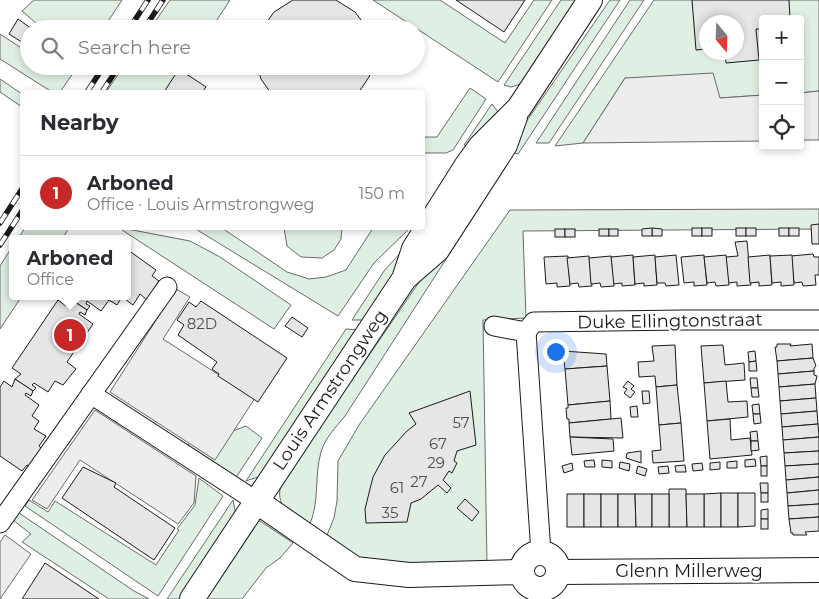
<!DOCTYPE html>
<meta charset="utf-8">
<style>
body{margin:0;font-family:Montserrat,sans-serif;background:#f2f2f3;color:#2b2b33}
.controls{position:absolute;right:15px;top:15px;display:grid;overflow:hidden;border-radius:5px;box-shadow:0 2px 8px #0003}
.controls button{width:45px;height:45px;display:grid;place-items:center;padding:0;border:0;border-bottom:1px solid #e1e1e2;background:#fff;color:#2b2b33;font:25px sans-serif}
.compass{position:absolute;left:699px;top:15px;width:45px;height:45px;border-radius:50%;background:#fff;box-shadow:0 2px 8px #0003;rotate:161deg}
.you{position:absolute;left:555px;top:351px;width:18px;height:18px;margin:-12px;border:4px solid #fff;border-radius:50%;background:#1a73e8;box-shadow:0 0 0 8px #1a73e833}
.badge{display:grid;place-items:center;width:32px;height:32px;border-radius:50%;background:#c62828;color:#fff;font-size:16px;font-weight:700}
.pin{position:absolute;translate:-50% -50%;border:2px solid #fff;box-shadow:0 1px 5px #0006}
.popup{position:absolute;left:9px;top:235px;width:122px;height:65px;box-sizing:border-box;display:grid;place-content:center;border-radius:5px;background:#fff;filter:drop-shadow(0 1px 4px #0005);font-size:16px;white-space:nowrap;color:#7c7c81}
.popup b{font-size:19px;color:#2b2b33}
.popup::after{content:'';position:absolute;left:50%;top:100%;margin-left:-10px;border:10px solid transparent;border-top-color:#fff}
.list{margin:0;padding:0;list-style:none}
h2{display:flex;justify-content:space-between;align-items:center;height:65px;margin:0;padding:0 20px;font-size:21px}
h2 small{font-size:16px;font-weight:400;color:#7c7c81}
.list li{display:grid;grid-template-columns:32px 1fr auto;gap:15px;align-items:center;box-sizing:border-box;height:75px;padding:0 20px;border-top:1px solid #e1e1e2}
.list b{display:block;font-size:19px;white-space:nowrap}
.list p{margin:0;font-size:16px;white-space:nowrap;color:#7c7c81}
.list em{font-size:16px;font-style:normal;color:#7c7c81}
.icon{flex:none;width:28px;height:28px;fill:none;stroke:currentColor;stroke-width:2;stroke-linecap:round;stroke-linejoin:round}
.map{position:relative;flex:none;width:819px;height:599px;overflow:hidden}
.search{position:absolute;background:#fff;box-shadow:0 2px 8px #0003;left:20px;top:20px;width:405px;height:55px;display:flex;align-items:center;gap:12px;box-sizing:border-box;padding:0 18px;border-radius:28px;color:#7c7c81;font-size:19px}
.panel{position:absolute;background:#fff;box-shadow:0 2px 8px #0003;left:20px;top:90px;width:405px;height:140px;border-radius:5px}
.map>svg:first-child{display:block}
.green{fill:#e0efe3;stroke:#6a6a6a;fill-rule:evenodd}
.parking{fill:#ededed;stroke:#6a6a6a}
.building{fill:#e6e6e6;stroke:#1a1a1a}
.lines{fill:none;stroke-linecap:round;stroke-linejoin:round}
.minor-casing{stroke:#1a1a1a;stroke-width:21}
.tertiary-casing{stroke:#1a1a1a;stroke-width:26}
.minor{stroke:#fff;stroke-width:19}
.tertiary{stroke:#fff;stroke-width:24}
.rail-casing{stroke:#1a1a1a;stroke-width:5.5}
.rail{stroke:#fff;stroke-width:4;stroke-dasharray:11;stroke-linecap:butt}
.labels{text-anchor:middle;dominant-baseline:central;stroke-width:4;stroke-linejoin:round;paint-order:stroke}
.number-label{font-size:15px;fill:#4d4d4d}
.street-label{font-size:18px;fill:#1a1a1a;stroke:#fff}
</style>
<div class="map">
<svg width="819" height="599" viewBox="0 0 819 599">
<rect width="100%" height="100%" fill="#fff"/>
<g class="green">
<polygon points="34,0 122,0 103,29 43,29 22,11"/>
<polygon points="170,0 230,0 211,29 150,29"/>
<polygon points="373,0 440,0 505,43 534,0 552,0 498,82"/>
<polygon points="561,0 576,0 521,84 511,87 504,85"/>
<polygon points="610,0 620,0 518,154 506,151"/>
<polygon points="630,0 644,0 549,143 536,143"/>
<path d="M654,0H819V91L800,93V19H763V95L720,98L625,78L583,143L555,146ZM706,22H736V52H706Z"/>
<polygon points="0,34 29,53 29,66 78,66 60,92 52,92 0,59"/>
<polygon points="124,66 186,66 168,92 106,92"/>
<polygon points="0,79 22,94 22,107 0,92"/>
<polygon points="470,88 486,99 453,150 446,153 423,153 423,137 437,137"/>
<polygon points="492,104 498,112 497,117 474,148 464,145"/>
<path d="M472,205H481L345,416C336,427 325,438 321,452C314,476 320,503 309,526C291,513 273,507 282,482Z"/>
<polygon points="819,209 819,229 523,231 526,318 483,320 487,565 393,566 356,559 327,535 334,518 337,501 338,461 359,425 510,210"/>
<polygon points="25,228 69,228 62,239 18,239"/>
<polygon points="122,228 190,241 220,257 291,305 274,329 122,230"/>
<polygon points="194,228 222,228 287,272 309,279 326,277 346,270 373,228 410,228 374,263 338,316"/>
<polygon points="284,228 342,228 341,239 334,250 322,258 301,257 287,246"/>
<polygon points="411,241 412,242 366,320 352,320 384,271"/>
<polygon points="12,247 12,296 22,296 0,329 0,266"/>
<polygon points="346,329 360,330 266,471 258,477 246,481"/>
<polygon points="246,426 262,438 235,479 187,447 189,443 225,434"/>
<polygon points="199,478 223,496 158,596 25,506 29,500 48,512 55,501 156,565 179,530 177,529 195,505"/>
<polygon points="233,500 235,510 235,515 181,599 167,599"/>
<polygon points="19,513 134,591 149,599 109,599 22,542 31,534 13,520"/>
<polygon points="256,521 260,521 293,543 280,558 266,568 242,599 202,599"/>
</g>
<g class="parking">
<polygon points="713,73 720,98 763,95 763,141 583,143 625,78"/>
<polygon points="819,91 819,140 800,140 800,93"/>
<polygon points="176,289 190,297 163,339 255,398 215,460 110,392"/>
<polygon points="95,410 196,476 194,503 178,524 80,460 47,509 32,500"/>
<polygon points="5,535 31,554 0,599 0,542"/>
</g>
<g class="building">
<polygon points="293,0 336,0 355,12 368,29 262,29 274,12"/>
<polygon points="456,0 525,0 504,32"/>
<polygon points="692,0 789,0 790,19 763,19 763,25 760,25 760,29 756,29 759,60 726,63 725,52 736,52 736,22 706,22 706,49 696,50"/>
<polygon points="18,19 32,29 29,29 28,46 9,34"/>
<polygon points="373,66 369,77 359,92 270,92 261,79 257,66"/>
<polygon points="179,69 206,87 202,92 164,92"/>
<polygon points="819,224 819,244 812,244 811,225"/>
<polygon points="652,228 662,229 662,236 652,236"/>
<polygon points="652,228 652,236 642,236 642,229"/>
<rect x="692" y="228" width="10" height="8"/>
<rect x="702" y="228" width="10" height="8"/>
<rect x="736" y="228" width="10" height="8"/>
<rect x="746" y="228" width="10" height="8"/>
<rect x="779" y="228" width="10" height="8"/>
<rect x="789" y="228" width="10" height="8"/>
<rect x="555" y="229" width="10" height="8"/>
<rect x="565" y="229" width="10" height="8"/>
<rect x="599" y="229" width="10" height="7"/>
<rect x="609" y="229" width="9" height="7"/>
<polygon points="747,241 751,285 737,286 737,282 728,283 726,257 738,256 735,242"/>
<polygon points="128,250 156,270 152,276 159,281 147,300 140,294 133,305 122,297 117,305 109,300 101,311 87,301 86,304 90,306 87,310 69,298 70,296 128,296"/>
<polygon points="813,254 814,257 819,257 819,275 815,275 816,285 803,286 802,282 794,283 791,256"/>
<polygon points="633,255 635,285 622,286 622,283 613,284 611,257"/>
<polygon points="655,255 657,285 644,286 644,283 635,284 633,257"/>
<polygon points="676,255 679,285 666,286 665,283 657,283 655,257"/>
<polygon points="704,255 707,285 694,286 694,282 684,283 681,257"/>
<polygon points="726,255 729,285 716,286 715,282 707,283 704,257"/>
<polygon points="770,255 772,285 759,286 759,282 750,283 748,257"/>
<polygon points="792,255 794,285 781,286 781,282 772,283 770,256"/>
<polygon points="568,256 570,286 557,287 557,283 546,284 544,257"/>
<polygon points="589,256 592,286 579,287 578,283 570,284 567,258"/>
<polygon points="611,256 614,286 601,287 600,283 591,284 589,258"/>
<polygon points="69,298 87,310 85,315 80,312 79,314 93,324 67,362 76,369 63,385 55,381 48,392 34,383 32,385 36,388 33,391 15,379 21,374 12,368 58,300 66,306"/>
<polygon points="201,301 287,358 258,402 218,376 219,374 212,369 217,362 178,335 184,325 177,320 189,302 196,307"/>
<polygon points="292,317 308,328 302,337 285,326"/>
<polygon points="777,344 791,344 790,346 812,344 813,358 777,361 775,347 777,347"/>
<polygon points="675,345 677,385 656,387 655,376 639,377 638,362 654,361 652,346"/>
<polygon points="723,345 725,365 744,363 745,380 704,383 701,346"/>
<polygon points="563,351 606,354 607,366 565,369"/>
<polygon points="755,351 756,361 749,362 748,352"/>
<polygon points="813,358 816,366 814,368 814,371 778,374 777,361"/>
<polygon points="756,361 757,371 749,371 749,362"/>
<polygon points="607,366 610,401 568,405 565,369"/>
<polygon points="814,371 814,375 817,376 815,384 779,387 778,374"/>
<polygon points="750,378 757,378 758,388 751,388"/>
<polygon points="15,379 33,391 31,396 26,393 25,395 39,405 32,416 39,421 34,429 46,436 39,446 45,451 34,469 27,465 22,471 0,456 0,387 4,381 12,387"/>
<polygon points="628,381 634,386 631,389 635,392 630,398 624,393 627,389 623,387"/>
<polygon points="726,381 728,402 747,401 748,417 707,421 704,383"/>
<polygon points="815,384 816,398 780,401 779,387"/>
<polygon points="677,385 681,423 659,425 656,387"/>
<polygon points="751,388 758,388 759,397 752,397"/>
<polygon points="470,391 476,445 457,451 454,461 457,463 452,473 449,471 443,480 451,488 447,493 438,485 421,499 411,503 407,522 366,523 365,509 373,477 385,455 407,431 416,424 409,413"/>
<polygon points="642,391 649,391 650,403 643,404"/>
<polygon points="816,398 817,411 781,414 780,401"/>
<polygon points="610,401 611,419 569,423 569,419 567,419 566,408 568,408 568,405"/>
<polygon points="759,404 760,414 753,414 752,405"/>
<polygon points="637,406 638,417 631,417 630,407"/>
<polygon points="817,411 818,424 782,427 781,414"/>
<polygon points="753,414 760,414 761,423 754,424"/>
<polygon points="621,418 623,438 570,437 569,423"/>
<polygon points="730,419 731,440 750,438 752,455 710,459 707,421"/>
<polygon points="681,423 684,461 653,463 652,451 661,450 659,425"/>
<polygon points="818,424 819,437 783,440 782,427"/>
<polygon points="757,431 758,441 751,441 750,432"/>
<polygon points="570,437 613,439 614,451 572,455"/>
<polygon points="819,437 819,451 784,453 783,440"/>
<polygon points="751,441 758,441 759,450 751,451"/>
<polygon points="641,451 641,463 626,458 627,453"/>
<polygon points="819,451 819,464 785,466 784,453"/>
<polygon points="767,456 767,466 761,466 760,457"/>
<polygon points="755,459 756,466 745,467 745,460"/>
<polygon points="594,460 595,467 585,467 584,461"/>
<polygon points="602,460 612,461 612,468 602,467"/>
<polygon points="737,461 737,468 727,468 727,462"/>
<polygon points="620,462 630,464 629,471 619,468"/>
<polygon points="720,462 720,469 710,470 710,463"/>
<polygon points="572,463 573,470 564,473 562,466"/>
<polygon points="702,463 703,470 693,471 692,464"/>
<polygon points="819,464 819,477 786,480 785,466"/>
<polygon points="685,465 686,472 676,472 675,466"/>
<polygon points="638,466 647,469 645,476 636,473"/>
<polygon points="668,466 669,473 659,474 658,467"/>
<rect x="761" y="466" width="6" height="10"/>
<polygon points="83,467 116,483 114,487 175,528 154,560 62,498"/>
<polygon points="819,477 819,490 787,493 786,480"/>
<polygon points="760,483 768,483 768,493 761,493"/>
<polygon points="669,489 686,489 687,527 669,527"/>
<polygon points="819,490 819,504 788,506 787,493"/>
<polygon points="721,493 721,527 704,527 704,494"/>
<rect x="721" y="493" width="17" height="34"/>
<polygon points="738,493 755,493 755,526 738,527"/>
<rect x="761" y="493" width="7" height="9"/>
<rect x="567" y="494" width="17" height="33"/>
<rect x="584" y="494" width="17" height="33"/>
<rect x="601" y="494" width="17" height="33"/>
<polygon points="618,494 635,494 636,527 618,527"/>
<polygon points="635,494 652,494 652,527 636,527"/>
<rect x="652" y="494" width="17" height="33"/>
<polygon points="686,494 704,494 704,527 687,527"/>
<polygon points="465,499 479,512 472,521 457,508"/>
<polygon points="819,504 819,517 789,519 788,506"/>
<polygon points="768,509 768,519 761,519 761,510"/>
<polygon points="819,517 819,531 805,532 807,535 793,535 793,533 791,533 789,519"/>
<rect x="761" y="519" width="7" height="10"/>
<polygon points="45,563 99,599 22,599"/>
</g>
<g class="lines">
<defs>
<g id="minor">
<polyline points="494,326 526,332 541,553"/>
<polyline points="526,332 534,322 684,320 819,320"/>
<polyline points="91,394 256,501"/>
<polyline points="0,523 167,287"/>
<polyline points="540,599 540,590"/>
</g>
<g id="tertiary">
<polyline points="406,277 437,250 505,145 515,117"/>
<polyline points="256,501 355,569 409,575 522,572"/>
<circle cx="540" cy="571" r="18"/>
<polyline points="559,572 819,570"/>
<polyline points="192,599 404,279 414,249 467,165 480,147 519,108 590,0"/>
</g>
</defs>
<use href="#minor" class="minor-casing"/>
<use href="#tertiary" class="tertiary-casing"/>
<use href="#minor" class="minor"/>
<use href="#tertiary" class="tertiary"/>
<defs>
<g id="rail">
<polyline points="129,29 148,0"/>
<polyline points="144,29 163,0"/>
<polyline points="87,92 104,66"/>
<polyline points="102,92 119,66"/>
<polyline points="0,223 22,189"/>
<polyline points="0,245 22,211"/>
</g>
</defs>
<use href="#rail" class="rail-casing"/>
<use href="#rail" class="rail"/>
</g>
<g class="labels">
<g class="number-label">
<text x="202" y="323">82D</text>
<text x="461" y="422">57</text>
<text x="438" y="443">67</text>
<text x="436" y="462">29</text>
<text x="419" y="481">27</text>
<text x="397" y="487">61</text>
<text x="390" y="512">35</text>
</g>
<g class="street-label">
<text transform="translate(670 321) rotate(-1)">Duke Ellingtonstraat</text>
<text transform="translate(330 390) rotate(-56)">Louis Armstrongweg</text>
<text x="689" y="571">Glenn Millerweg</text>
</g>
</g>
</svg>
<div class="controls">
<button>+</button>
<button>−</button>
<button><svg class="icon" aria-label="locate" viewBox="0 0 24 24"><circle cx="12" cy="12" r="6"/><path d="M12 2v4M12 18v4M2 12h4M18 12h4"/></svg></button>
</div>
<svg class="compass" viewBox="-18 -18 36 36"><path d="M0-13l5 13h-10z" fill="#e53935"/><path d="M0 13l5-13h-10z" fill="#7c7c81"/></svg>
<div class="you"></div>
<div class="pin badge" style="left:70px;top:335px">1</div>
<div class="popup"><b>Arboned</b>Office</div>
<div class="search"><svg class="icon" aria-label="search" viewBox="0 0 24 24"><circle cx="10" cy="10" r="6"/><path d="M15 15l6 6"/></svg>Search here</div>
<section class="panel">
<h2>Nearby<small></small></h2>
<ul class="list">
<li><span class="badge">1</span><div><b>Arboned</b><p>Office · Louis Armstrongweg</p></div><em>150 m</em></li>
</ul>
</section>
</div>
